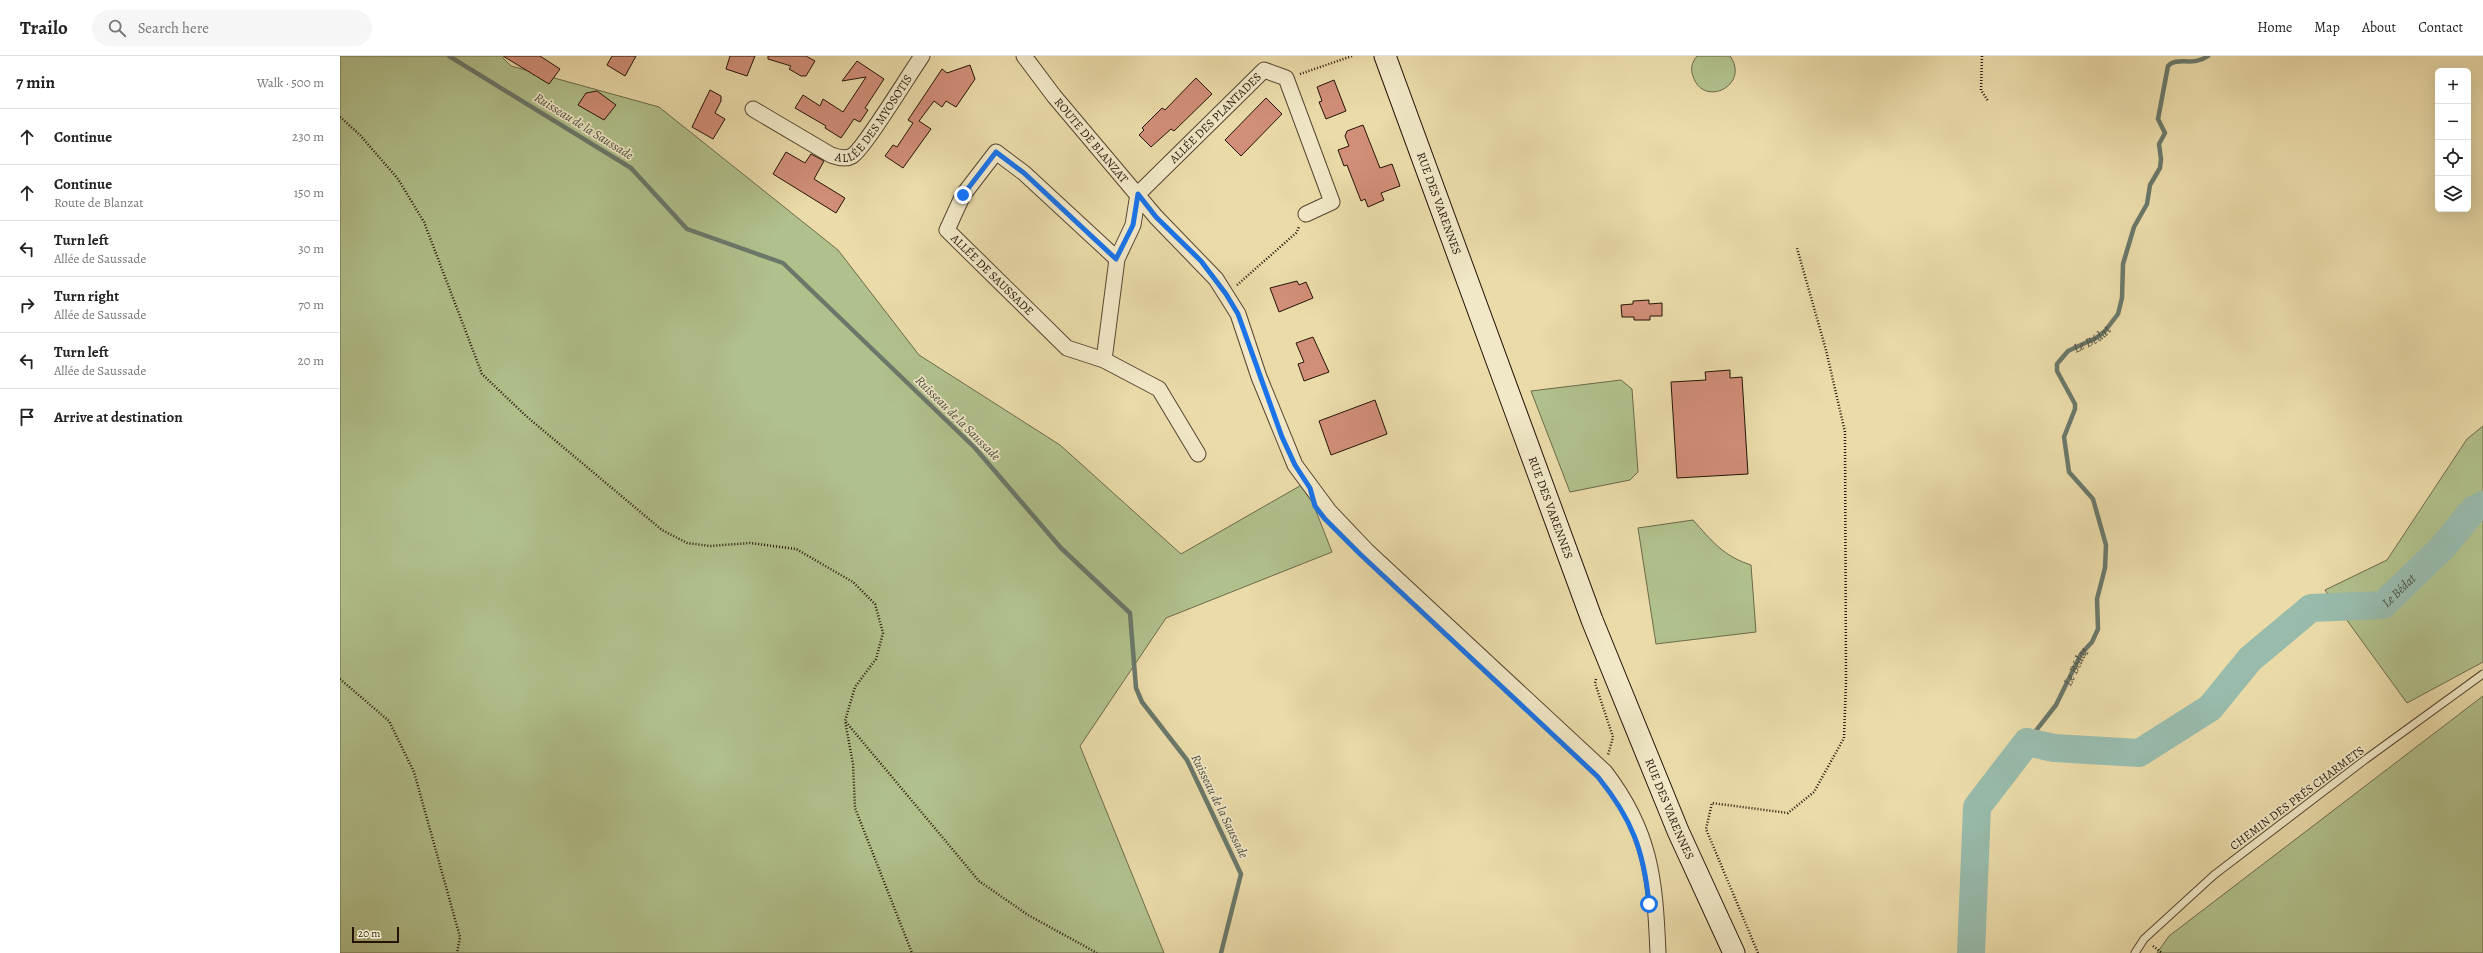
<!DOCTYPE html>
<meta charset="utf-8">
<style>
body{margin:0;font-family:Alegreya,serif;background:#f6f6f6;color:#222}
.controls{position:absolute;right:12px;top:12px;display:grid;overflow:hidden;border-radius:6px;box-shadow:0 4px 16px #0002}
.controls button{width:36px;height:36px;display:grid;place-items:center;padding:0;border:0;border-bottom:1px solid #e0e0e0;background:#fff;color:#222;font:20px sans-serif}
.scale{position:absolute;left:12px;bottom:10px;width:47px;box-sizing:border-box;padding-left:4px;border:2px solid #251308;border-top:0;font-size:11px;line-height:14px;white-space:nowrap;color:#251308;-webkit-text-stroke:3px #f1e8c7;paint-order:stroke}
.stop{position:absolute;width:12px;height:12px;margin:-9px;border:3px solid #1a73e8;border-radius:50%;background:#fff}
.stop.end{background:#1a73e8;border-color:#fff;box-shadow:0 1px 4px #0008}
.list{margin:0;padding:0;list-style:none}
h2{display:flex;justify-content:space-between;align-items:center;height:52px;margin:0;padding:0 16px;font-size:17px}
h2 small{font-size:13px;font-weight:400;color:#767676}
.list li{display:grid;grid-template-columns:26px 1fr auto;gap:12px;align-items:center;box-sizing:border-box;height:56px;padding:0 16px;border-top:1px solid #e0e0e0}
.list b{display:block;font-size:15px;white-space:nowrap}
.list p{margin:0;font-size:13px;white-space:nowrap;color:#767676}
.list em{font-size:13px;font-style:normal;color:#767676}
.icon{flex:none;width:22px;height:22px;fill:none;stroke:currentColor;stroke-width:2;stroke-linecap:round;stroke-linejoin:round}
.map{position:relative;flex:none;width:2143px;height:897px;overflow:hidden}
header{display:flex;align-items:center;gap:24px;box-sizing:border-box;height:56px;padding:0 20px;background:#fff;border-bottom:1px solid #e0e0e0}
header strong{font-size:19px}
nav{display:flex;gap:22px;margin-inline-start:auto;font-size:14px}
.search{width:280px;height:36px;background:#f6f6f6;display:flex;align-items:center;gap:10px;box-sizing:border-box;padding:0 14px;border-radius:22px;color:#767676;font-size:15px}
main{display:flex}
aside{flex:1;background:#fff}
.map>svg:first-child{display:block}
.green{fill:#b1c18c;stroke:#6b6a4a}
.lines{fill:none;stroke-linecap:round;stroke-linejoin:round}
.stream{stroke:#6a786a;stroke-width:4.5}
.river{stroke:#98bbac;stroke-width:28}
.building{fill:#d18e78;stroke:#251308}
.service-casing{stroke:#564530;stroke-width:9}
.minor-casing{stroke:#564530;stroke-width:17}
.secondary-casing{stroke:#251308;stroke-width:23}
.path{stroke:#251308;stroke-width:2.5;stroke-dasharray:1 2;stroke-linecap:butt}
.service{stroke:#f1e8c7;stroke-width:7}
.minor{stroke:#f1e8c7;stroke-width:15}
.secondary{stroke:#f1e8c7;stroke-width:21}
.route{stroke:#1a73e8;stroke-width:5}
.labels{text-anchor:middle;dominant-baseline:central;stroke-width:3.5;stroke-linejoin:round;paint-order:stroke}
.street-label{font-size:12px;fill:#251308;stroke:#f1e8c7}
.water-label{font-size:13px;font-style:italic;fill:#4d4e41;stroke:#f1e8c7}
</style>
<header>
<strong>Trailo</strong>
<div class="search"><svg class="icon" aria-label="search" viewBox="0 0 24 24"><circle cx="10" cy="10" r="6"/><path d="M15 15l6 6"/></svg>Search here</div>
<nav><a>Home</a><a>Map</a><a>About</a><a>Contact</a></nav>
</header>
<main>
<aside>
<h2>7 min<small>Walk · 500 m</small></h2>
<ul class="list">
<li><svg class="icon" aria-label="ahead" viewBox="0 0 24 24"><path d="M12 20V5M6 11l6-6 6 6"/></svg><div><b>Continue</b></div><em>230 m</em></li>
<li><svg class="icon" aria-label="ahead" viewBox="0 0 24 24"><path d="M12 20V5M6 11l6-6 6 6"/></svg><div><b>Continue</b><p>Route de Blanzat</p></div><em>150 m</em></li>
<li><svg class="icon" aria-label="left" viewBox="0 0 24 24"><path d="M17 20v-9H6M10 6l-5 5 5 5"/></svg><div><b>Turn left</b><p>Allée de Saussade</p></div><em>30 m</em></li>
<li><svg class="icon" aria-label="right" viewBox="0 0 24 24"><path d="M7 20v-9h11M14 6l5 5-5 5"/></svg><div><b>Turn right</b><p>Allée de Saussade</p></div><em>70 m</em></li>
<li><svg class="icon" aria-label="left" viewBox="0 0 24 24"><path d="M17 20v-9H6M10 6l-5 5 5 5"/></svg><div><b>Turn left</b><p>Allée de Saussade</p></div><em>20 m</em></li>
<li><svg class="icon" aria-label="arrive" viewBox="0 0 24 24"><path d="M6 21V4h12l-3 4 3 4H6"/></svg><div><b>Arrive at destination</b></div></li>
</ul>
</aside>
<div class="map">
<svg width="2143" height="897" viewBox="0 0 2143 897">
<rect width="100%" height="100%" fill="#eadba9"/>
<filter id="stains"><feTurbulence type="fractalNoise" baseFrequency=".005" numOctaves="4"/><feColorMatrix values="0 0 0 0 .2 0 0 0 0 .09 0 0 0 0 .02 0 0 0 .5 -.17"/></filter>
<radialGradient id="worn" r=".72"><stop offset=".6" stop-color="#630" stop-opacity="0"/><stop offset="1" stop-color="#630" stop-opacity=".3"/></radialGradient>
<g class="green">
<polygon points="0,0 161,0 171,10 319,51 498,194 579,299 720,389 841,498 965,427 992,496 826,562 740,690 824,897 0,897"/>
<path d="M1357,0H1390C1411,29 1363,53 1353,20C1350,13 1352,6 1357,0Z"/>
<polygon points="1281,324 1292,333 1298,416 1290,424 1230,436 1191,335"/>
<polygon points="2143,370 2143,606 2067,647 1985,534 2047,504 2127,383"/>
<path d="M1353,464C1372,485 1383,500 1411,509L1416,576L1316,588L1298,472Z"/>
<polygon points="2143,640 2143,897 1817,897 1829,880"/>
</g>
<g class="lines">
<g class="stream">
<polyline points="109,0 291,112 347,173 443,207 635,392 721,492 790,557 796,632 802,646 847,704 901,818 881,897"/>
<path id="s1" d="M1687,686L1716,649L1741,598L1752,586L1758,573L1757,543L1765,512L1766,489L1753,443L1729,416L1724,381L1735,353V348L1717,315V308L1728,295L1756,282L1765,275L1778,258L1782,242L1783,208L1794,171L1807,148L1810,129L1820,112L1821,103L1819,88L1825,77L1818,63L1828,10C1837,0 1853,11 1868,0"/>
</g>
<path class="river" id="s2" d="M1631,897L1637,751L1687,686L1714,692L1799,697L1870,652L1910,603L1971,552L2043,549L2103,491L2133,454L2143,449"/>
</g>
<g class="building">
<polygon points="163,0 200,0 220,13 209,28"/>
<polygon points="272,0 296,0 285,20 267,9"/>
<polygon points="390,0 415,0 407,20 386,13"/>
<polygon points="428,0 466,0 475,5 466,20 461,20 449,13 451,10 428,3"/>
<polygon points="517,5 544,23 525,52 528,54 520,66 514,63 501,82 485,72 486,70 455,52 463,39 480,50 483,43 503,56 526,21 502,25"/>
<polygon points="630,9 635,23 616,51 606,45 602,51 594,45 579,65 591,73 563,112 545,100 553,89 557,91 573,67 568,64 602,13 607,17"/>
<polygon points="856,22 872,38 834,75 831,73 811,91 799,79 804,74 802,72 822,52 825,54"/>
<polygon points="994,24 1006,55 986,63 979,46 982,45 977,31"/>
<polygon points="370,34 381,40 381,45 375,57 385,63 373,83 352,71"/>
<polygon points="257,35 276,49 264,64 238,49 246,37"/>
<polygon points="926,42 942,58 901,100 885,84"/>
<polygon points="1023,69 1040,112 1052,108 1060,130 1041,137 1044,144 1028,151 1025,143 1021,145 1007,109 1004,110 998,94 1009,90 1005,80 1007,75"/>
<polygon points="446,96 465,107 471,98 484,105 474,123 505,142 496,157 433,118"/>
<polygon points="957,225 959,229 966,226 973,242 939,256 930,232"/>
<polygon points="1309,244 1309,248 1322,247 1322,260 1310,260 1310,264 1294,264 1294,261 1282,261 1281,249 1293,248 1293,245"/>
<polygon points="973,281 989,316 964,325 958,308 964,306 956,287"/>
<polygon points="1390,314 1390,322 1402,321 1408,418 1337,422 1331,326 1366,324 1365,316"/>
<polygon points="1035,344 1047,378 991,399 979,365"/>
</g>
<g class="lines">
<defs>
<polyline id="service" points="1795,897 1804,883 1874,819 2026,703 2143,618"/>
<g id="minor">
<path id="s3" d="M684,0L714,40L816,161L876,223L898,258L919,321L955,409L989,455L1027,495L1265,716C1311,776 1315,824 1318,897"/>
<path id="s4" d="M413,53L491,99C498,101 505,104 512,100C524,93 570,17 582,0"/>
<path id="s5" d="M777,203L684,117L656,96L623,139L607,174L727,292L764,304L777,203L793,169L798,138L924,14L946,22L992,146L966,158"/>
<polyline points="764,304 819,333 858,398"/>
</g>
<g id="secondary">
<path id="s6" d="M1045,0L1252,564L1338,775L1394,897"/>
</g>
</defs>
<use href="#service" class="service-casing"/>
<use href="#minor" class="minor-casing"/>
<use href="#secondary" class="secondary-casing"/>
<g class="path">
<polyline points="1642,0 1641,34 1648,45"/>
<polyline points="960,18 1012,0"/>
<polyline points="0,61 20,79 58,123 84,166 142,318 186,360 322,474 347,487 370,490 410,487 456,493 513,526 535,548 543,577 536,603 515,631 505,665 513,708 515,752 572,897"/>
<polyline points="897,229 956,177 959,171"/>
<polyline points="0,623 49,665 74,716 120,881 117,897"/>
<polyline points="1256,623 1255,627 1273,681 1268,699"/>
<polyline points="506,666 639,825 688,859 757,897"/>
<polyline points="1813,890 1822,897"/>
<polyline points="1418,897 1366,773 1372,747 1448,757 1474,736 1504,682 1506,626 1505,376 1486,294 1457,192"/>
</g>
<use href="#service" class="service"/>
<use href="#minor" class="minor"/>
<use href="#secondary" class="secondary"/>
</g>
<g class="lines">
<path class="route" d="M623,139L656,96L684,117L776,203L793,169L798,138L816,161L861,205L886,238L898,258L942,381L955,409L970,432L975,450L985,463L1020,498L1258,721C1292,763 1304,795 1309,848"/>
</g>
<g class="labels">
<g class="street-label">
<text stroke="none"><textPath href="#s4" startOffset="153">ALLÉE DES MYOSOTIS</textPath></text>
<text stroke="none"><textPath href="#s5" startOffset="741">ALLÉE DES PLANTADES</textPath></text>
<text stroke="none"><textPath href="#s3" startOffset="108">ROUTE DE BLANZAT</textPath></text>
<text stroke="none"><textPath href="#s6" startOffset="157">RUE DES VARENNES</textPath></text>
<text stroke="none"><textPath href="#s5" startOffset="318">ALLÉE DE SAUSSADE</textPath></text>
<text stroke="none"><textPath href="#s6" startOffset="481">RUE DES VARENNES</textPath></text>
<text transform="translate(1957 742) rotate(-37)">CHEMIN DES PRÉS CHARMETS</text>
<text stroke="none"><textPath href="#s6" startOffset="805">RUE DES VARENNES</textPath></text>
</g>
<g class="water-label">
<text transform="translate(244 70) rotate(32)">Ruisseau de la Saussade</text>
<text stroke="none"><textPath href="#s1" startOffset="462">Le Bédat</textPath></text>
<text transform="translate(618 362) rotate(45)">Ruisseau de la Saussade</text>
<text stroke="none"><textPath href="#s2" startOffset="661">Le Bédat</textPath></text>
<text stroke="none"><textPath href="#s1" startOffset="90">Le Bédat</textPath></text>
<text transform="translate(880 750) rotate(64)">Ruisseau de la Saussade</text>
</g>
</g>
<rect width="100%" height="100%" filter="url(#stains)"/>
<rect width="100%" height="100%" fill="url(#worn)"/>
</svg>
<div class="controls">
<button>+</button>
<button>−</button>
<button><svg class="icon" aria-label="locate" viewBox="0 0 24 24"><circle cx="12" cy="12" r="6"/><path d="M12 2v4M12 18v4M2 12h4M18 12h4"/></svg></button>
<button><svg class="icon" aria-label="layers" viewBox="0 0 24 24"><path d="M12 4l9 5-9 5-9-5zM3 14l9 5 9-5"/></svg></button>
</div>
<div class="scale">20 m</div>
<div class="stop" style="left:1309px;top:848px"></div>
<div class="stop end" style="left:623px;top:139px"></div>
</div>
</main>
